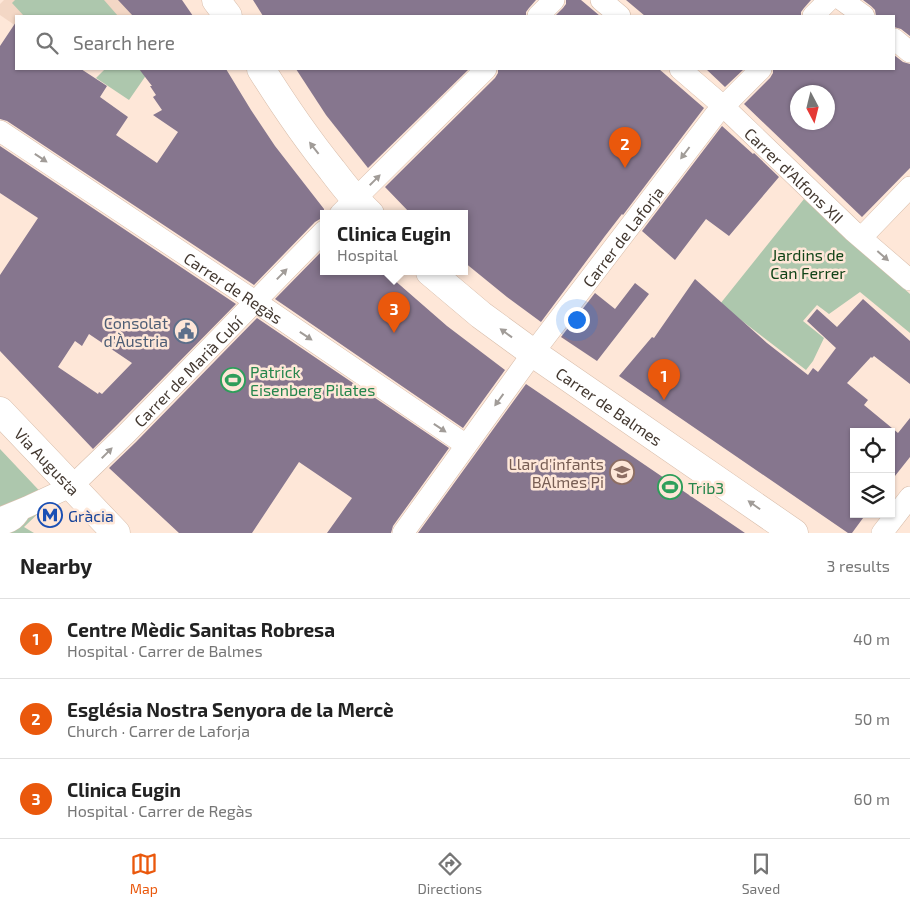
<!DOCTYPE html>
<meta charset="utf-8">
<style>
body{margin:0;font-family:"Exo 2",sans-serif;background:#f6f6f6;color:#222}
.controls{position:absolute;right:15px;bottom:15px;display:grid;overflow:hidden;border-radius:0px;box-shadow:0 1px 4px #0004}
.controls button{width:45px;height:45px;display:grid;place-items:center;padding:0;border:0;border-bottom:1px solid #e0e0e0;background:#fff;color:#222;font:25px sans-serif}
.compass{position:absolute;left:790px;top:85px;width:45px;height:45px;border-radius:50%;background:#fff;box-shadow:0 1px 4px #0004;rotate:173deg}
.you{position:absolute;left:576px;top:319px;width:18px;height:18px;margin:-12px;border:4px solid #fff;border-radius:50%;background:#1a73e8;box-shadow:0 0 0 8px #1a73e833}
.badge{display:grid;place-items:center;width:32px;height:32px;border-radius:50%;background:#ea580c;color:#fff;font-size:16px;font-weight:700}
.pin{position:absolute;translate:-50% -41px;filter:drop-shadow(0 1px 2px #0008)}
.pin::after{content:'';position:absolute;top:26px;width:18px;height:15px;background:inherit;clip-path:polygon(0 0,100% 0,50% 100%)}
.popup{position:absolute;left:320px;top:210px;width:148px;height:65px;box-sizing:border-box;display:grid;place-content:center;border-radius:0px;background:#fff;filter:drop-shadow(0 1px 4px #0005);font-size:16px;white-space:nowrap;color:#767676}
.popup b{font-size:19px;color:#222}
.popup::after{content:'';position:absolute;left:50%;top:100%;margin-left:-10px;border:10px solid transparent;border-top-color:#fff}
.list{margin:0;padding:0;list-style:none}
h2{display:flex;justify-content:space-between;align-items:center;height:65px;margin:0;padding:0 20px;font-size:21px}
h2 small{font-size:16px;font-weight:400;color:#767676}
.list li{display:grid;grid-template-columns:32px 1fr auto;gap:15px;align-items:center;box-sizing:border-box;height:80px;padding:0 20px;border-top:1px solid #e0e0e0}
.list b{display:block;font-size:19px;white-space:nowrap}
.list p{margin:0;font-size:16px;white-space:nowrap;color:#767676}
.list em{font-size:16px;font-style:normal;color:#767676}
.icon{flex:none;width:28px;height:28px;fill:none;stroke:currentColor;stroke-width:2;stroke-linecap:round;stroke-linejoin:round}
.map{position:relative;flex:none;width:910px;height:533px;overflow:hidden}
.search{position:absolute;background:#fff;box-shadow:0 1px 4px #0004;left:15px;right:15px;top:15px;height:55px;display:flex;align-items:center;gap:12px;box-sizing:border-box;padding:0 18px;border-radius:0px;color:#767676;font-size:19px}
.sheet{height:305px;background:#fff}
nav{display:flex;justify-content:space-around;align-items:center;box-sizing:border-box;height:70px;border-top:1px solid #e0e0e0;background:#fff;font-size:14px;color:#767676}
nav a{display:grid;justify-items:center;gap:2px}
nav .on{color:#ea580c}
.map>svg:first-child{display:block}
.built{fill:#f3d7c5}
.green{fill:#adc7ad}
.building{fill:#86768e;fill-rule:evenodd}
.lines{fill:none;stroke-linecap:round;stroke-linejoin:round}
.service-casing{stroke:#d8bdaa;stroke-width:12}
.minor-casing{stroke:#d8bdaa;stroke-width:22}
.secondary-casing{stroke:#d8bdaa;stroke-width:29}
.service{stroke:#fff;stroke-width:11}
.minor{stroke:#fff;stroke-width:21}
.secondary{stroke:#fff;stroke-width:28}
.oneway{fill:#a19c98}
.labels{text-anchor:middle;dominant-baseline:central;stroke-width:5;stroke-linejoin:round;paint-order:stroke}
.street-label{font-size:16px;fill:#433830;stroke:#fee7d8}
.park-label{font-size:16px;fill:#114317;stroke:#fee7d8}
.service-label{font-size:16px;fill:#4e5e75;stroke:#fee7d8;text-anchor:end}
.leisure-label{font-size:16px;fill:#27864d;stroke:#fee7d8;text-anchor:start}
.education-label{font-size:16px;fill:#785e54;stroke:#fee7d8;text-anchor:end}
.transit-label{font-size:16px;fill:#164399;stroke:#fee7d8;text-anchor:start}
</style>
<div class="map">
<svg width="910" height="533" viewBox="0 0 910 533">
<rect width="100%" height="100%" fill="#fee7d8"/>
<polygon class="built" points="4,0 162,0 149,16 16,16 16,26 0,15 0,4"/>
<g class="green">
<polygon points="15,0 104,0 118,16 24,16 12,3"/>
<polygon points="105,69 139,69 143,73 147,74 129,100 96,78"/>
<polygon points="804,199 910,294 910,333 860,292 829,314 817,305 803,321 824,338 813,361 806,370 720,304"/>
<polygon points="0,449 50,502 24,527 34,533 0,533"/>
</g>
<g class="building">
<polygon points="118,0 182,0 193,16 133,16"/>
<polygon points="253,0 536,0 529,8 526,12 526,16 263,16"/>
<polygon points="566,0 581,0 600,16 555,16 563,8 566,4"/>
<polygon points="626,0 811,0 804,8 801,12 801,16 645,16"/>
<polygon points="863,0 910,0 910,36 901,29 894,27 894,16 876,16 875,10 871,6"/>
<polygon points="16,22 16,69 81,69 107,86 100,97 128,117 116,135 157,163 178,132 153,115 162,110 153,97 156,95 150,86 152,86 139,69 226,69 251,110 275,146 324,209 324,219 320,219 315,222 254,285 7,121 0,119 0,46"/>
<path d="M894,55L903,62L910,64V168L862,217L744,104L770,78L773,73V69H894ZM798,92H828V122H798Z"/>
<polygon points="296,69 469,69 368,168 326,115"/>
<polygon points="498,69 659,69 704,108 623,215 622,214 605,236 541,322 507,297 464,262 464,214 411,214 385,187 495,78 498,73"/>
<polygon points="706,69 744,69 725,87"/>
<polygon points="722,126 753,154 754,153 779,177 729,236 706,219 675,260 642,231"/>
<path d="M0,146L236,304L118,424L93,449L0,351V275L38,218L0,193ZM89,334L132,363L102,394L99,392L98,394L58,367L75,341L82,346Z"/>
<polygon points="324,249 324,272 385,272 447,326 505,370 463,428 275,299"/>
<polygon points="695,279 767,343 808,375 813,368 818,372 836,348 807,321 817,309 837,327 863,299 910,341 910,384 874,356 872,358 871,357 847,383 868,400 864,405 898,433 910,418 910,457 891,481 891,432 854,432 854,514 866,514 852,533 848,533 619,376 652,337 654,338"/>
<polygon points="635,283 649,294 597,361 561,337 595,293 615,309"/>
<polygon points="257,318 449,448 393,526 391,533 327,533 352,498 299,462 252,533 179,533 109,468 136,442"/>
<polygon points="526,384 645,465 745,533 418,533"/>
</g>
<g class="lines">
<defs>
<path id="service" d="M0,530C13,527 22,522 26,509"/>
<g id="minor">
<polyline points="601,0 620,16"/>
<polyline points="842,0 864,16"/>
<polyline points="538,16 554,0"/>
<polyline points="813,16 829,0"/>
<polyline points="894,39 910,52"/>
<path id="s1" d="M680,69L723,106L853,231L910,280"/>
<path id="s2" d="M0,131L265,308L466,445"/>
<polyline points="340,214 486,69"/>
<polyline points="862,237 910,187"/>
<path id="s3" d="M0,518L27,507L72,486L127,433L324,231"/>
<path id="s4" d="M403,533L533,353L715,115L761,69"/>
<polyline points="882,533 910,497"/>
</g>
<g id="secondary">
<polyline points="216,0 228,16"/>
<path d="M261,69C283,104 306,138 332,170C344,186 356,201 370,214"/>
<path id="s5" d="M430,272L481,315L533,353L794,533"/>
<path id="s6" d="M0,411L116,533"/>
</g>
</defs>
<use href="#service" class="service-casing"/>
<use href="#minor" class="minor-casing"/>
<use href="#secondary" class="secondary-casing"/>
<use href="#service" class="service"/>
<use href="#minor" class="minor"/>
<use href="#secondary" class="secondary"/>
</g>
<defs><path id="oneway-solid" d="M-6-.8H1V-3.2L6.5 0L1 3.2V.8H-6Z" transform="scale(1.25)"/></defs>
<g class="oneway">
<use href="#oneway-solid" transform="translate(314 148) rotate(-128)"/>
<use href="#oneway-solid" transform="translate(685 153) rotate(127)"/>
<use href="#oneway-solid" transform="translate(41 158) rotate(34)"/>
<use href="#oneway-solid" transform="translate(375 180) rotate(-45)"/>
<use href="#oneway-solid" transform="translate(883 256) rotate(41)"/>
<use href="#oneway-solid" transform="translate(282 274) rotate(-46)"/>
<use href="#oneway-solid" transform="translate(506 333) rotate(-144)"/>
<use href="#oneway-solid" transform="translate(306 336) rotate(34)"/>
<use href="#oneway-solid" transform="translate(499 400) rotate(126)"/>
<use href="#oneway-solid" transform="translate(440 428) rotate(34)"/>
<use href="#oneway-solid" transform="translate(107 453) rotate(-45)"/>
<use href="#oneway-solid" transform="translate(754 505) rotate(-145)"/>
</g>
<defs>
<symbol id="civic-ring" viewBox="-11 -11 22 22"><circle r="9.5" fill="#fee7d8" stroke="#5c6f8a" stroke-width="1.5"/><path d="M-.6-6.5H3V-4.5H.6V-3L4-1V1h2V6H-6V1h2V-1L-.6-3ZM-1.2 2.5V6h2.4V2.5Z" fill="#5c6f8a"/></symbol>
<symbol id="stadium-ring" viewBox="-11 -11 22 22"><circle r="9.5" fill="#fee7d8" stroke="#2e9e5b" stroke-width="1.5"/><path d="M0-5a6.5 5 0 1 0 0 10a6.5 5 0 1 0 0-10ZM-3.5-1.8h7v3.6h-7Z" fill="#2e9e5b"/></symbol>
<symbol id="school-ring" viewBox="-11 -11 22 22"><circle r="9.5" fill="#fee7d8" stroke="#8d6e63" stroke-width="1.5"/><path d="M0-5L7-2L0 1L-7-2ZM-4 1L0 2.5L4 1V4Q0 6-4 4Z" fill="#8d6e63"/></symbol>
<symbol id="metro-ring" viewBox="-11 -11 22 22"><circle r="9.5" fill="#fee7d8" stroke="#1a4fb4" stroke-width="1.5"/><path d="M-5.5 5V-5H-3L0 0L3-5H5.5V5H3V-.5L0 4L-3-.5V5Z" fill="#1a4fb4"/></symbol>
</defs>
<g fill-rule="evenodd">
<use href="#civic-ring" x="172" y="317" width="28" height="28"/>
<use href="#stadium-ring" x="219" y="366" width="28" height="28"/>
<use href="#school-ring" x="608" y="458" width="28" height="28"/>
<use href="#stadium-ring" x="656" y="473" width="28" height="28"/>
<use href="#metro-ring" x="36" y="501" width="28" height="28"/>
</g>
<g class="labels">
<g class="street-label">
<text stroke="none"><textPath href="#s1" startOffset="156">Carrer d'Alfons XII</textPath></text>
<text stroke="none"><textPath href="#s4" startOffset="369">Carrer de Laforja</textPath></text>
<text stroke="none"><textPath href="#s2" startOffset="281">Carrer de Regàs</textPath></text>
<text stroke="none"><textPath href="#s3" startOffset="242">Carrer de Marià Cubí</textPath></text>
<text stroke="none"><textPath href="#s5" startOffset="224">Carrer de Balmes</textPath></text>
<text stroke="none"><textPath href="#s6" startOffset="69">Via Augusta</textPath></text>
</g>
<g class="park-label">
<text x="808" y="254">Jardins de<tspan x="808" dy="18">Can Ferrer</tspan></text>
</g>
<g class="service-label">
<text x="168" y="322">Consolat<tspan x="168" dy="18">d'Àustria</tspan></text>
</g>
<g class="leisure-label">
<text x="250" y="371">Patrick<tspan x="250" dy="18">Eisenberg Pilates</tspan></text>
<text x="688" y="487">Trib3</text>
</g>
<g class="education-label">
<text x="604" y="463">Llar d'infants<tspan x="604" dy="18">BAlmes Pi</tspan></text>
</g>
<g class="transit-label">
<text x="68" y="515">Gràcia</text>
</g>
</g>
</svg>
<div class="controls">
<button><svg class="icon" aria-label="locate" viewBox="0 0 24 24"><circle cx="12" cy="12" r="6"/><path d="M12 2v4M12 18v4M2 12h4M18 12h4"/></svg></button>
<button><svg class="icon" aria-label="layers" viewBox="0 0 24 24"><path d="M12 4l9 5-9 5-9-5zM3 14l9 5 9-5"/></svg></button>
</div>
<svg class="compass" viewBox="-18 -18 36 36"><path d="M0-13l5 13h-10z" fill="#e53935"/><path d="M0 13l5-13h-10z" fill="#767676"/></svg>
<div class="you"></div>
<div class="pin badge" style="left:664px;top:400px">1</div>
<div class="pin badge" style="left:625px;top:168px">2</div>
<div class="pin badge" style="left:394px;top:333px">3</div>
<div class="popup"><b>Clinica Eugin</b>Hospital</div>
<div class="search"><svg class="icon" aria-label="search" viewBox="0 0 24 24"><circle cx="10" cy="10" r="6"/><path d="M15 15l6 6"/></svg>Search here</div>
</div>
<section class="sheet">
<h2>Nearby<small>3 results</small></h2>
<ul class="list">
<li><span class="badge">1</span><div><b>Centre Mèdic Sanitas Robresa</b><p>Hospital · Carrer de Balmes</p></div><em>40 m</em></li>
<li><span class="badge">2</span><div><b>Església Nostra Senyora de la Mercè</b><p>Church · Carrer de Laforja</p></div><em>50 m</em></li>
<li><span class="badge">3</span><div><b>Clinica Eugin</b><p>Hospital · Carrer de Regàs</p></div><em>60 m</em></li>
</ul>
</section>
<nav>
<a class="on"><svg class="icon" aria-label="map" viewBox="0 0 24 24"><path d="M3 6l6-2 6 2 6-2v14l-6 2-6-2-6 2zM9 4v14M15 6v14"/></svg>Map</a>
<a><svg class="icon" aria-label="directions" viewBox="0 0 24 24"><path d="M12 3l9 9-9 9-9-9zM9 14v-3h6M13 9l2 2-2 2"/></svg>Directions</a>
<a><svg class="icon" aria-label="saved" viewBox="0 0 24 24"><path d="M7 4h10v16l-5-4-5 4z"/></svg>Saved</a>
</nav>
